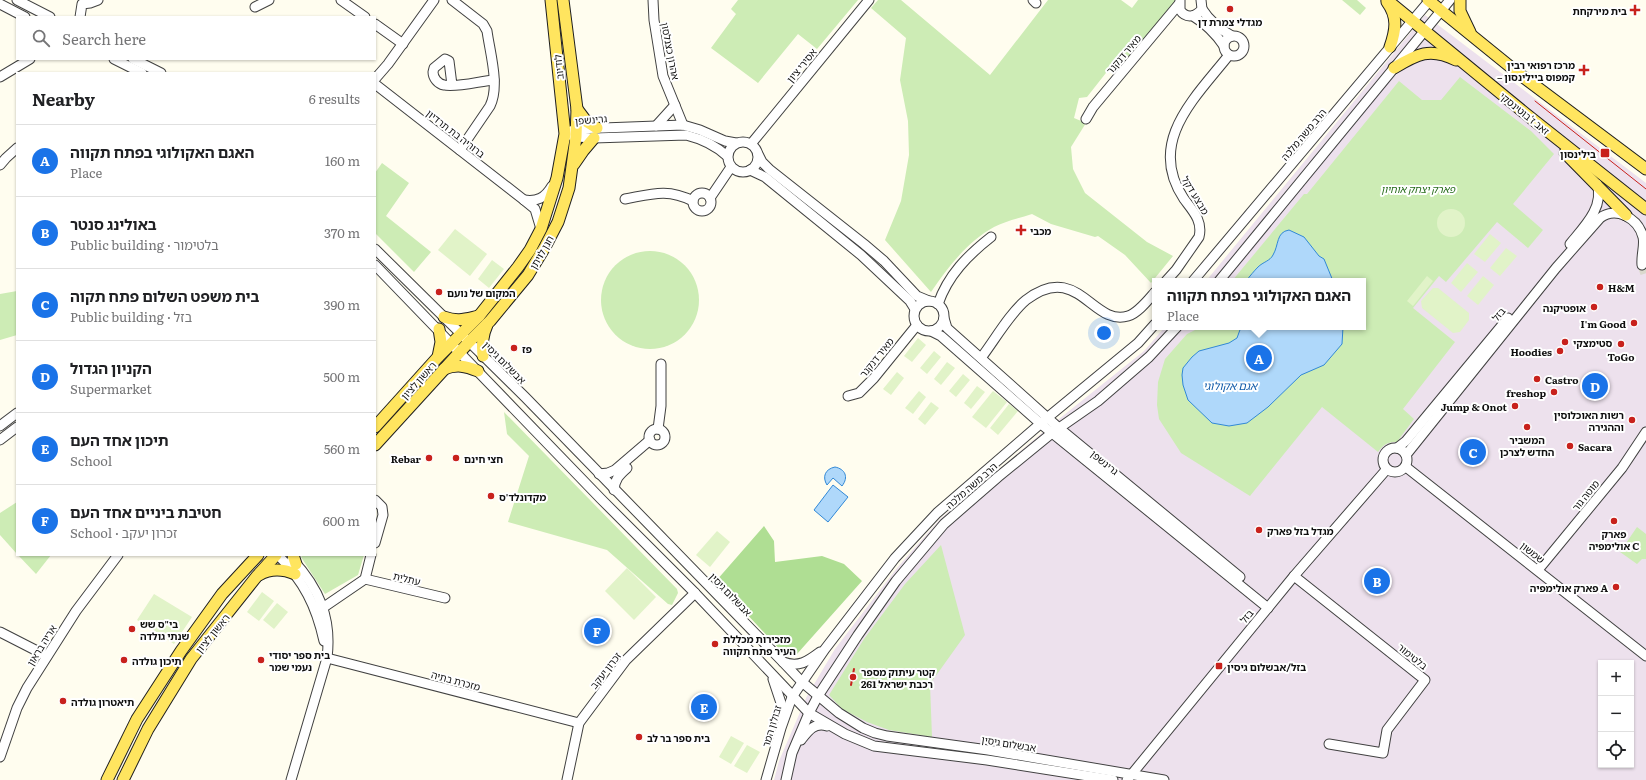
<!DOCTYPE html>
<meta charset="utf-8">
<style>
body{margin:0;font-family:Literata,"Noto Sans Hebrew",serif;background:#f2f2f2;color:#202124}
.controls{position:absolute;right:12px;bottom:12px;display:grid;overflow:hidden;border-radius:0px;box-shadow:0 1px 3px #0004}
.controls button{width:36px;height:36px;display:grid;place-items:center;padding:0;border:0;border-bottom:1px solid #e0e0e0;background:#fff;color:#202124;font:20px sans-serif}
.you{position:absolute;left:1104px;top:333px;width:14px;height:14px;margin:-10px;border:3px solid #fff;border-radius:50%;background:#1a73e8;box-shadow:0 0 0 6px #1a73e833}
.badge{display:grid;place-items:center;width:26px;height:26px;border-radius:50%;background:#1a73e8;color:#fff;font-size:13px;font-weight:700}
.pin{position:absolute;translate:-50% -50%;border:2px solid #fff;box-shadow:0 1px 4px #0006}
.popup{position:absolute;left:1152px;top:278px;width:214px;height:52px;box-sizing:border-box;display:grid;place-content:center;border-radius:0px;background:#fff;filter:drop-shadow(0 1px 3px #0005);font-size:13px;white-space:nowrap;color:#757577}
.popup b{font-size:15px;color:#202124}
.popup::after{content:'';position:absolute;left:50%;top:100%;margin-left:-8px;border:8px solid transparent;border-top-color:#fff}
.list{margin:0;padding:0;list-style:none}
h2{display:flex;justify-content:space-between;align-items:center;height:52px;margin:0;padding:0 16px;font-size:17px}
h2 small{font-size:13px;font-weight:400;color:#757577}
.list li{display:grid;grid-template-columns:26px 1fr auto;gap:12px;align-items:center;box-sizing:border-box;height:72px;padding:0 16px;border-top:1px solid #e0e0e0}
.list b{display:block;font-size:15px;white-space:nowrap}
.list p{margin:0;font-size:13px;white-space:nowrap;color:#757577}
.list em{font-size:13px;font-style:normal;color:#757577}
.icon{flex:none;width:22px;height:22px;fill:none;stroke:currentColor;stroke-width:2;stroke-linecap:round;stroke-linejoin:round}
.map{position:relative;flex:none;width:1646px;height:780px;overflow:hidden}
.search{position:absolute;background:#fff;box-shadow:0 1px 3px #0004;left:16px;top:16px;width:360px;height:44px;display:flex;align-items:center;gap:10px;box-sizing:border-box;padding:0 14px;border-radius:0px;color:#757577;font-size:15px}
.panel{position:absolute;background:#fff;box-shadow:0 1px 3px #0004;left:16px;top:72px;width:360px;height:484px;border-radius:0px}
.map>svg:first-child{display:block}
.industrial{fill:#ede1ed;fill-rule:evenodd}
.green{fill:#cdecb5}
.forest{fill:#afde93}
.pitch{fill:#e1f3c8}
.water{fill:#afd8fa;stroke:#3188d6}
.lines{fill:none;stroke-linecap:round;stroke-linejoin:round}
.minor-tunnel{stroke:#dbd9cd;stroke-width:9;stroke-dasharray:9 4.5;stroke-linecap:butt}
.minor-casing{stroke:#414141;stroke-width:11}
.major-casing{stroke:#1f1f1f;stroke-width:13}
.minor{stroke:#fff;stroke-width:9}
.major{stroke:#ffe55f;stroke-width:11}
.tram{stroke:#c8211c;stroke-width:1}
.rail{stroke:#c8211c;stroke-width:2}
.poi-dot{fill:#c8211c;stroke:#fff;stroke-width:1.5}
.labels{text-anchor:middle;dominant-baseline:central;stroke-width:4;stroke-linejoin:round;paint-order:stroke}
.poi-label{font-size:10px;font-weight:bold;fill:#0e0e0e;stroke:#fff;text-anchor:start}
.street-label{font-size:10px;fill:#0e0e0e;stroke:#fff}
.park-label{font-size:10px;font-style:italic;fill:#246a19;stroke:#fff}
.water-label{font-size:11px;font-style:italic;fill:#0e59a8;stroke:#fff}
</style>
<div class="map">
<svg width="1646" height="780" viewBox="0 0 1646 780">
<rect width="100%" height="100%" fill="#fffdef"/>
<path class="industrial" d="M1425,15L1646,183V780H774L779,761L807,696L835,649L897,568L940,519L1049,427L1144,351L1165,327H1363V281H1206ZM1601,663H1631V765H1601Z"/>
<g class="green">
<polygon points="738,0 858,0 817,49 798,34 758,83 711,48 736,14 731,9"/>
<path d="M878,0H901L990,75L1048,0H1121L1132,8L1138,0H1176L1120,68L1113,64L1087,97L1079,98L1074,118L1086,123L1071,147L1073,169L1085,193L1147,242L1173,256L1151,283L1125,255L1098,236L1095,237L1051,224L1032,214C1020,218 1005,221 994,227C967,242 948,267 931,292L885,240L901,201L909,155L908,121L900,80L906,38L871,8Z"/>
<polygon points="1342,0 1357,0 1366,8 1360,15"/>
<path d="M1460,77L1531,131L1554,154L1513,204L1543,230L1528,248L1497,222L1446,282L1439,276L1413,308L1455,342L1403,409L1414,419L1397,442C1388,442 1384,444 1378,452L1322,407L1250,496L1181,453L1159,419L1157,405L1158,382L1165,359L1187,334L1197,329L1208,328L1363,327V281H1232L1304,194H1307L1399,81L1422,100H1441Z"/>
<polygon points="382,163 409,183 386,216 431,252 414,272 375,233 375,173"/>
<circle cx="650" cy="300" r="49"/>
<polygon points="17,291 17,335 0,340 0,294"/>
<polygon points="504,412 677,589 678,593 672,605 668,604 607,550 508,522 529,456 507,434"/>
<polygon points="17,502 17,554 0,535 0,513"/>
<polygon points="1637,527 1646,534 1646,559 1642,559 1637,564 1620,552"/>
<polygon points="941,545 965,635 930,684 932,737 889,730 867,722 842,709 829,695 864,639 905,584"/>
<polygon points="18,555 51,555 36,574"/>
<polygon points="303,555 364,555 358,575 325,594 301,557"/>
</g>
<polygon class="forest" points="764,526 774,541 775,562 822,556 844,564 862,581 797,654 791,657 785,655 716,581"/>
<g class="pitch">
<circle cx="1451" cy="223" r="14"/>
<polygon points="455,229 487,254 470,276 438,250"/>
<polygon points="1490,234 1501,243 1485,262 1474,254"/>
<polygon points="1506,248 1517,256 1500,276 1490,268"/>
<polygon points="492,260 504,269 489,288 478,279"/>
<polygon points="1467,263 1478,272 1461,292 1451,283"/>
<polygon points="1427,276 1433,281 1413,306 1407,301"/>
<polygon points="1483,276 1494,285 1478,305 1467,296"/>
<polygon points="1433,288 1438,288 1469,313 1469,320 1460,332 1453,333 1422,308 1421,301"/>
<polygon points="918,338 926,345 912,362 904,356"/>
<polygon points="934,351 941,357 927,374 920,368"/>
<polygon points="947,362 955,368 941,385 934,379"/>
<polygon points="897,372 904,378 891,395 883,389"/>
<polygon points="963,374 970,380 956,397 949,391"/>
<polygon points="977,386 985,392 971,409 964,403"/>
<polygon points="919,391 926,397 913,414 905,408"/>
<polygon points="993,391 1007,402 986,428 972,417"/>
<polygon points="931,402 939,408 925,425 918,419"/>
<polygon points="1009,404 1018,411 998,435 990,428"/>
<polygon points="717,531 730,542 710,567 696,555"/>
<polygon points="627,568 656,597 634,620 605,591"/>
<polygon points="262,592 274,601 259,621 247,612"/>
<polygon points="154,594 192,617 174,644 152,629 137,620"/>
<polygon points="277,603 288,612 274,629 263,620"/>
<polygon points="731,736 744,743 731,764 719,757"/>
<polygon points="747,745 760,752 747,773 734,766"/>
</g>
<g class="water">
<path d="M1289,230L1304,237L1319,256L1324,259L1333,281H1246C1250,276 1254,271 1258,267C1263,262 1270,261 1273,255C1279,245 1276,232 1289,230Z"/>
<polygon points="1241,327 1343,327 1342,344 1324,365 1301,375 1268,407 1247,423 1229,426 1212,423 1188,400 1183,385 1182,375 1183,368 1192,357 1199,351 1229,343 1237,338"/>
<path d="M835,467C845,469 849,477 842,486L833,478L827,485C822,477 825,469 835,467Z"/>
<polygon points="833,485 848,497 828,522 814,510"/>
</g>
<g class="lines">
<polyline class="minor-tunnel" points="1642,265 1646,277"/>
<defs>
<g id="minor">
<polyline points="17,0 50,17"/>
<polyline points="341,0 365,17"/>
<path d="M452,0L483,24L487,31C490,53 500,86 490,106L460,150"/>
<polyline points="653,0 654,20 663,76 683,125"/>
<polyline points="1033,0 1036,3"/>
<path d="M1180,0V10C1186,19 1196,17 1202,9L1201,0"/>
<polyline points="0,4 25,17"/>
<polyline points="255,7 269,0"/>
<path d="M1202,9C1209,20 1221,30 1232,36"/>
<path d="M1193,16C1206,24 1216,34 1224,46"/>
<polyline points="80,17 82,4 90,3 98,0"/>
<polyline points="375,24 403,44"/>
<circle cx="1234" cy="46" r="10"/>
<polyline points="114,59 142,73"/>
<polyline points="133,59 161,73"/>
<polyline points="0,77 30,59"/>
<polyline points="375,79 388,64 434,0"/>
<polyline points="375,84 524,200 535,209 541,229"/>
<path d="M452,85L449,61L445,59L434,68L433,72C433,78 438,84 444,85C455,88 481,81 494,80"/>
<polyline points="1086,119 1093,107 1179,4"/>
<polyline points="656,126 675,105"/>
<polyline points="571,131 576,129 683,125 700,130 725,141 736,143"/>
<path d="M570,135L576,137L594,138L686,135C702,139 715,145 727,156"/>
<circle cx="743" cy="157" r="15"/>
<polyline points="751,144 869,0"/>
<polyline points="758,154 762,162 769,169 864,244 884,261 917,296 929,301"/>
<polyline points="0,165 6,158 17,148"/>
<polyline points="750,170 765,177 861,255 910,301 915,309"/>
<circle cx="702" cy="202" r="9"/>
<polyline points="710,198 731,167"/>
<path d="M625,199C652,194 667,188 693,201"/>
<path d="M524,200C537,202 545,198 552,186"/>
<path d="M1570,244C1583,228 1605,207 1597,184"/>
<polyline points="375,249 525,397 782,661 802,682 839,713 863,728 875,733 887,736 988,750 1164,780"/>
<polyline points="375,265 601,499 695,593 809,713 845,734 874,746 987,760 1113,780"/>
<path d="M1166,281L1176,270L1199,237C1203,221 1193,211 1184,199C1146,142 1195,98 1229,55"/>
<polyline points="1193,281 1430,0"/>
<polyline points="1219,281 1450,0"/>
<circle cx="929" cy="316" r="15"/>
<path d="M938,304C948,275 968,255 991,237"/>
<polyline points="944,318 947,328 1059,428 1240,577"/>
<polyline points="931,331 941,336 1041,424 1268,608"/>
<path d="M981,358C994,341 1010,313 1026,300C1078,260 1092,327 1128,316C1138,313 1148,300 1155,292"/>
<polyline points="848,396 859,393 874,378 917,325"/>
<polyline points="0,426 17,413"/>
<polyline points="658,429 661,406 661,364"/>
<circle cx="657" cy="437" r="8"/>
<polyline points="0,440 17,427"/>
<circle cx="1395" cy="460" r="12"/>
<polyline points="1397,448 1406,441 1508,318"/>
<path d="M1406,455L1556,268L1600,218C1616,206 1638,218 1643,237C1645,245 1641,255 1642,265"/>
<polyline points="1406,467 1646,656"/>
<polyline points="599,474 608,473 615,470 650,440"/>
<path d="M614,490C615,479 619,475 627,468"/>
<polyline points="375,500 382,507 383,515 375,543"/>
<path d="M278,555C304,582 316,605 324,641"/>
<polyline points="1538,570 1622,468 1646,432"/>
<polyline points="1294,576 1425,680 1387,730 1383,753 1329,744"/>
<polyline points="365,579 445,598"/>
<polyline points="318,606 324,607 365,579 371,555"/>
<polyline points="0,632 47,656"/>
<polyline points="327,658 579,723"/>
<path d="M783,662C799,668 808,661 820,652"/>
<polyline points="773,679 781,703 782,719"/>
<path d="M801,740C808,731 814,722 827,726"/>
<polyline points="0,757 17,708 27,688 76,611 118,555"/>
<path d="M291,780L327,658C332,618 319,588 292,559"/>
<polyline points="567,780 579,723 626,660 695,593"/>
<polyline points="766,780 781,728 792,697 825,649 895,558 937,513 1047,418 1138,343 1155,324"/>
<polyline points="786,780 792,753 809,713 818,696 858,635 896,581 944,524 998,477 1052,433 1098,401 1149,357 1177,327"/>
<polyline points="1127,780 1294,576 1386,470"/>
</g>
<g id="major">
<polyline points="1387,0 1526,114 1646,209"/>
<polyline points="1428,0 1518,73 1646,169"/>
<polyline points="1460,0 1460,11 1470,32"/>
<path d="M1387,2C1398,17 1396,30 1390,47"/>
<path d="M1394,68C1417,54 1430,47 1456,60"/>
<polyline points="577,109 586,121 597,128"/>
<polyline points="1565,153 1626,215"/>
<polyline points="574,164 583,151 594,138"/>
<path d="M444,317C458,322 465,319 479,316"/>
<path d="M483,356C482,344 482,336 487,325"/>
<polyline points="438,357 441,342 439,329"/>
<path d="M444,369C457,364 465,366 478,371"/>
<polyline points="375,427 438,357 479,316 518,267 530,250 541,229 557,178 565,134 551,0"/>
<polyline points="375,445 469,342 490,321 528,275 545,247 558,222 569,188 576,137 577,109 563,0"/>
<polyline points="293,555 296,564"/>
<path d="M259,575C271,568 283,569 295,574"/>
<polyline points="107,780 137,719 181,651 222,594 258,555"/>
<polyline points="123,780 148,729 191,659 257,576 276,555"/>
</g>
</defs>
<use href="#minor" class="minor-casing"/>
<use href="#major" class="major-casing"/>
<use href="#minor" class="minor"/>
<use href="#major" class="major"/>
<polyline class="tram" points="1535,101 1646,189"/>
<polyline class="rail" points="851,685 854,669"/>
</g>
<g class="poi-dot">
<circle cx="1230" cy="9" r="4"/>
<path d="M1633 4h4v4h4v4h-4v4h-4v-4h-4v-4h4z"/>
<path d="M1582 64h4v4h4v4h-4v4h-4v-4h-4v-4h4z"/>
<rect x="1600" y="148" width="10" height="10" rx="2"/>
<path d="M1019 224h4v4h4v4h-4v4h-4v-4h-4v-4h4z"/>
<circle cx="1600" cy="287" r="4"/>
<circle cx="439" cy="292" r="4"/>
<circle cx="1594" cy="307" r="4"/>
<circle cx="1634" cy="323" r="4"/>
<circle cx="1565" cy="342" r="4"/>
<circle cx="1621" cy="344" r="4"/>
<circle cx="514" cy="348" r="4"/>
<circle cx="1560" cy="351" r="4"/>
<circle cx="1537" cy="379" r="4"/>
<circle cx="1554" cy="392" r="4"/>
<circle cx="1515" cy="406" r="4"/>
<circle cx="1632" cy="420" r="4"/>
<circle cx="1527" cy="427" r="4"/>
<circle cx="1570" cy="446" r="4"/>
<circle cx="429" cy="458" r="4"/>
<circle cx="456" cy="458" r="4"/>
<circle cx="491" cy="496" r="4"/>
<circle cx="1614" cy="521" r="4"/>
<circle cx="1259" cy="530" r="4"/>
<circle cx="1616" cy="587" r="4"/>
<circle cx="132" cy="629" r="4"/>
<circle cx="715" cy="644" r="4"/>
<circle cx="124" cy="660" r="4"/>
<circle cx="261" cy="660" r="4"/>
<rect x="1215" y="662" width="8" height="8" rx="2"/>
<circle cx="853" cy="677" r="4"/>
<circle cx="63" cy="701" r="4"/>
<circle cx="639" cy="737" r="4"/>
</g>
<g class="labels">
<g class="poi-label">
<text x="1627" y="10" text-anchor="end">בית מירקחת</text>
<text x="1230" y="21" text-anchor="middle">מגדלי צמרת דן</text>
<text x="1575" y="64" text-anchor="end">מרכז רפואי רבין<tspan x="1575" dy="12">– קמפוס ביילינסון</tspan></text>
<text x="1596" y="153" text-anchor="end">בילינסון</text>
<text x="1030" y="230">מכבי</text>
<text x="1608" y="287">H&amp;M</text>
<text x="447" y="292">המקום של נועם</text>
<text x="1586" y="307" text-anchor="end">אופטיקנה</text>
<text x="1626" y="323" text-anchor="end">I'm Good</text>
<text x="1573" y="342">סטימצקי</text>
<text x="522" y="348">פז</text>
<text x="1552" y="351" text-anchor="end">Hoodies</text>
<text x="1621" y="356" text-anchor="middle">ToGo</text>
<text x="1545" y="379">Castro</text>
<text x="1546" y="392" text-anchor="end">freshop</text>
<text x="1507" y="406" text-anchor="end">Jump &amp; Onot</text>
<text x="1624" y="414" text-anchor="end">רשות האוכלוסין<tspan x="1624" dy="12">וההגירה</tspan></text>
<text x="1527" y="439" text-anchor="middle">המשביר<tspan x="1527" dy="12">החדש לצרכן</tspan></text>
<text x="1578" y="446">Sacara</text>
<text x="421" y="458" text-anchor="end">Rebar</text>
<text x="464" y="458">חצי חינם</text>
<text x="499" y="496">מקדונלד'ס</text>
<text x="1267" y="530">מגדל בזל פארק</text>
<text x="1614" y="533" text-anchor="middle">פארק<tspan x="1614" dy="12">אולימפיה C</tspan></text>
<text x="1608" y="587" text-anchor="end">פארק אולימפיה A</text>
<text x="140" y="623">בי"ס שש<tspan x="140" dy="12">שנתי גולדה</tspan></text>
<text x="723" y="638">מזכירות מכללת<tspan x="723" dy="12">העיר פתח תקווה</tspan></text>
<text x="269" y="654">בית ספר יסודי<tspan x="269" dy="12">נעמי שמר</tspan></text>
<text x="132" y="660">תיכון גולדה</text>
<text x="1227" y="666">בזל/אבשלום גיסין</text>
<text x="861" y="671">קטר עיתוק מספר<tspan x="861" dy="12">261 רכבת ישראל</tspan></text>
<text x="71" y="701">תיאטרון גולדה</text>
<text x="647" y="737">בית ספר בר לב</text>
</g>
<g class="street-label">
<text transform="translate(671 51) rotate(79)">אהרון כצנלסון</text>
<text transform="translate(1123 54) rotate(-50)">מאיר דנקנר</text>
<text transform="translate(801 65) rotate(-51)">אסירי ציון</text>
<text transform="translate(558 67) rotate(-96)">לודיוב</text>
<text transform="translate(1525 113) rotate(39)">זאב ז'בוטינסקי</text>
<text transform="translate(591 119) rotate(-5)">גרינשפן</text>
<text transform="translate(456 133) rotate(38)">ברוריה בת תרדיון</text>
<text transform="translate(1303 134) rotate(-50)">הרב משה מלכה</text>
<text transform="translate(1196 195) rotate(59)">מבצע דקל</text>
<text transform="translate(541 252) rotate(-60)">חנן לויתן</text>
<text transform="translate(1498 314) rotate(-51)">בזל</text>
<text transform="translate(876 357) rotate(-51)">מאיר דנקנר</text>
<text transform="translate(505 362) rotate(45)">אבשלום גיסין</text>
<text transform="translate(418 380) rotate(-48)">ראשון לציון</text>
<text transform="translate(1105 462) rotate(39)">גרינשפן</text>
<text transform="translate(971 485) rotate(-41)">הרב משה מלכה</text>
<text transform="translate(1585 495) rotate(-51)">מוטה גור</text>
<text transform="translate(1533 552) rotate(38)">שמשון</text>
<text transform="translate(407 578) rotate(13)">עתלית</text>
<text transform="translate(731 594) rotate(46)">אבשלום גיסין</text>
<text transform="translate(1246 616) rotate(-51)">בזל</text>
<text transform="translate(212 633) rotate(-51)">ראשון לציון</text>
<text transform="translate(41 645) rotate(-58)">אריה בראון</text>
<text transform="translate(1413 656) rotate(39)">בלטימור</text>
<text transform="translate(605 670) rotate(-52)">זכרון יעקב</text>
<text transform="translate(456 680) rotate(15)">מזכרת בתיה</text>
<text transform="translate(771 726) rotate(-73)">זבולון המר</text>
<text transform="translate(1009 743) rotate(9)">אבשלום גיסין</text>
</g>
<g class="park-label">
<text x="1418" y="188">פארק יצחק אוחיון</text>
</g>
<g class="water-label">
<text x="1230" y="385">אגם אקולוגי</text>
</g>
</g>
</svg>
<div class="controls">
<button>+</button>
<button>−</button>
<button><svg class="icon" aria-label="locate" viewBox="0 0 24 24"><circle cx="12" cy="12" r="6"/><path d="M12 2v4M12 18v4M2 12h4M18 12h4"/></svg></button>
</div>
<div class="you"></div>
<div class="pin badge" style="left:1259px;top:358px">A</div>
<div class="popup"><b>האגם האקולוגי בפתח תקווה</b>Place</div>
<div class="pin badge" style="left:1377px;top:581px">B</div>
<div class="pin badge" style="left:1473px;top:452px">C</div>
<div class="pin badge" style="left:1595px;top:386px">D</div>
<div class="pin badge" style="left:704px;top:707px">E</div>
<div class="pin badge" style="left:597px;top:631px">F</div>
<div class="search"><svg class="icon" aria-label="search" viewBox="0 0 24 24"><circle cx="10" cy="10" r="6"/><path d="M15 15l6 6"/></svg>Search here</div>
<section class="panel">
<h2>Nearby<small>6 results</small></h2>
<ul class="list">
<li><span class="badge">A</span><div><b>האגם האקולוגי בפתח תקווה</b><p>Place</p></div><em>160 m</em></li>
<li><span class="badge">B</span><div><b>באולינג סנטר</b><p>Public building · בלטימור</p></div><em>370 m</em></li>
<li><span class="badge">C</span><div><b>בית משפט השלום פתח תקוה</b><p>Public building · בזל</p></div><em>390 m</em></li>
<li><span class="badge">D</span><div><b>הקניון הגדול</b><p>Supermarket</p></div><em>500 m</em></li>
<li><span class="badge">E</span><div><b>תיכון אחד העם</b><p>School</p></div><em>560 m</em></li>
<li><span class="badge">F</span><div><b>חטיבת ביניים אחד העם</b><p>School · זכרון יעקב</p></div><em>600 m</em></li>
</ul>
</section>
</div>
